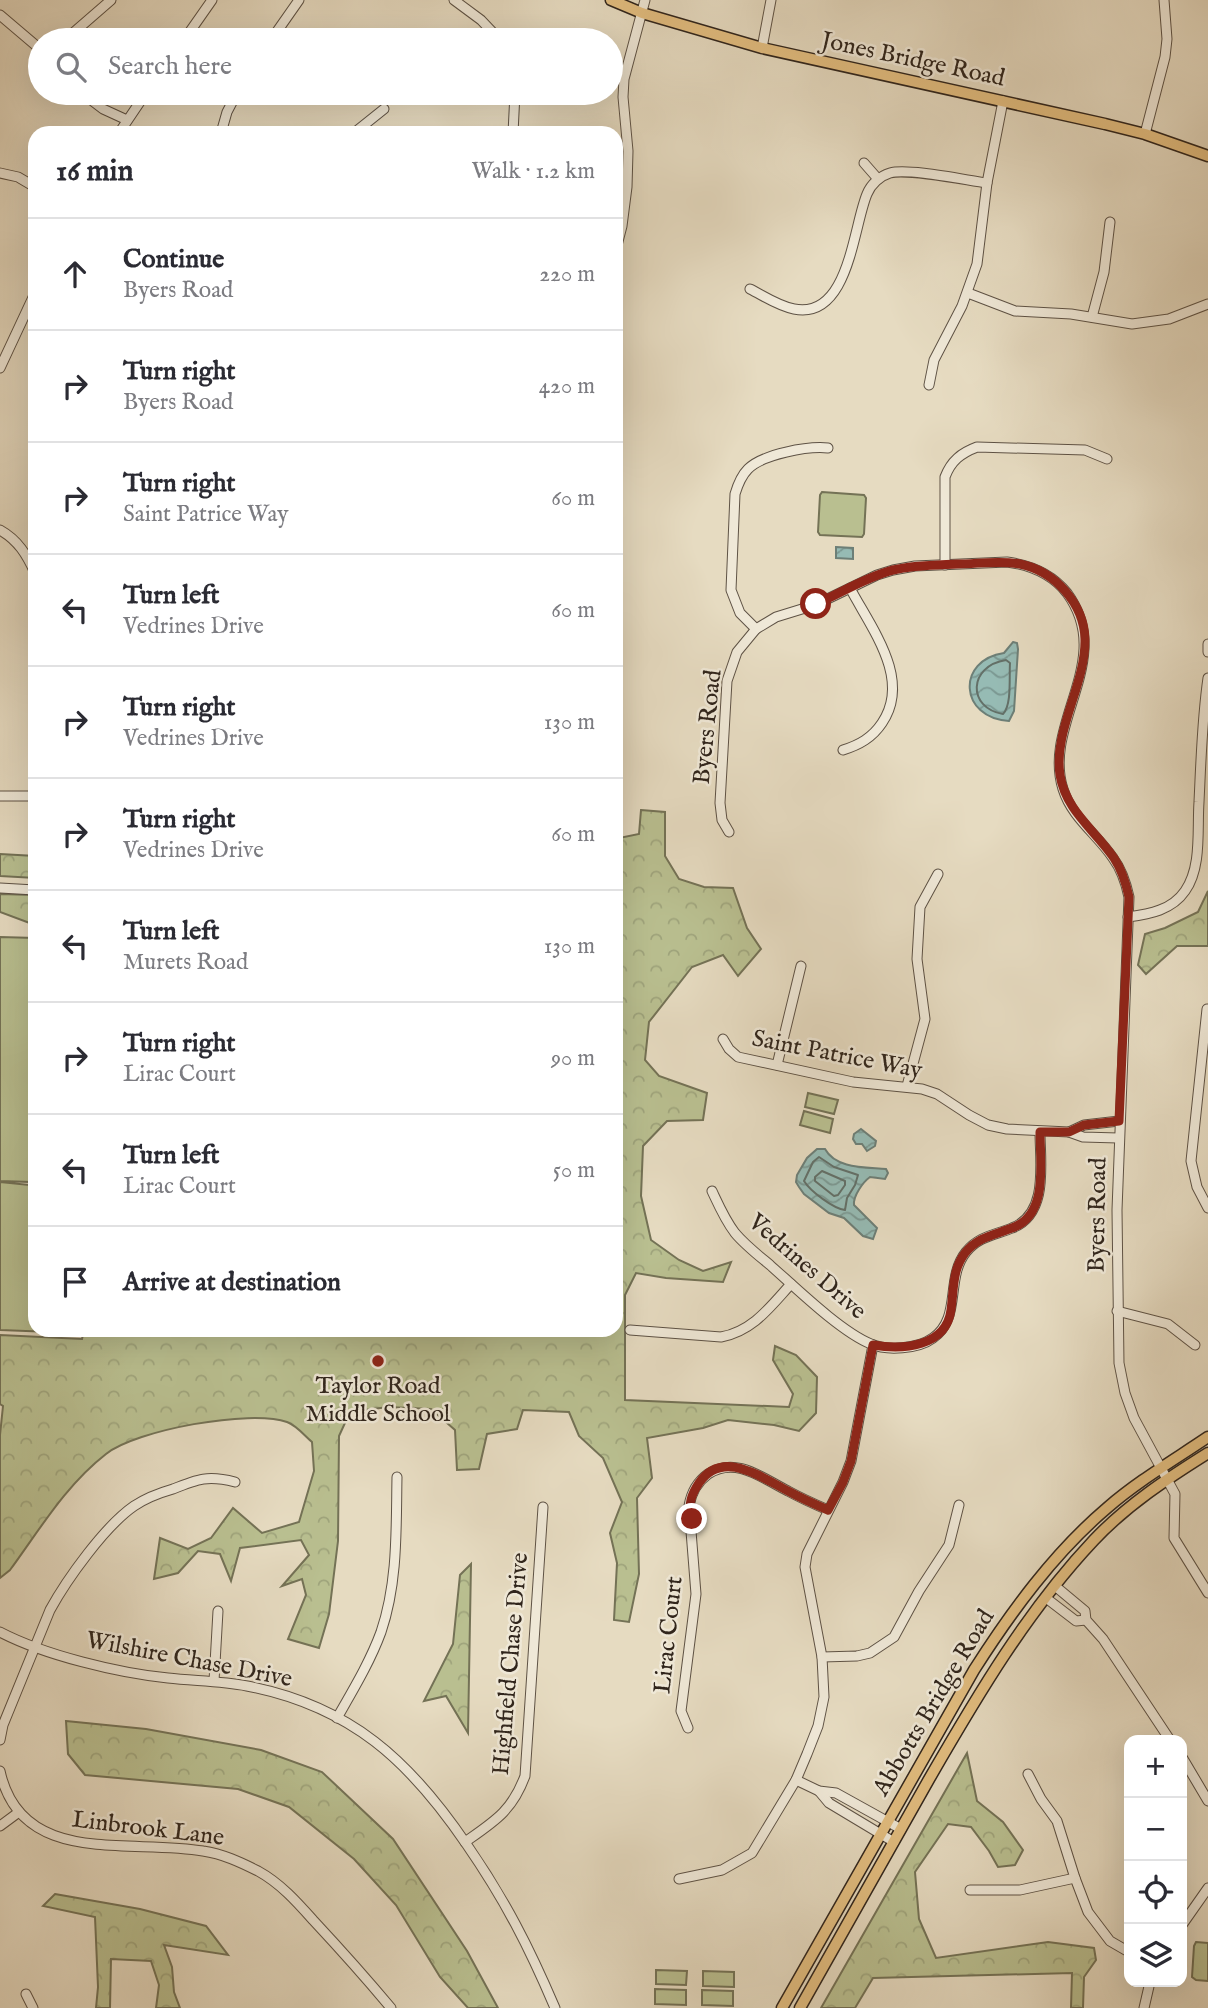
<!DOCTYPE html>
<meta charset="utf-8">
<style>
body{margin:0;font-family:"IM FELL English",serif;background:#f2f2f3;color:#2b2b33}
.controls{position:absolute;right:21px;bottom:21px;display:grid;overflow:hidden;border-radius:14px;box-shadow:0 7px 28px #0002}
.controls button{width:63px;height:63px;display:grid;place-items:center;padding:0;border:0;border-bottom:2px solid #e1e1e2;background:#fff;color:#2b2b33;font:35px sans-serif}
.stop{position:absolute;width:21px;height:21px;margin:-16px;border:5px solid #8f2418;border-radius:50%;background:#fff}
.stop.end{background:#8f2418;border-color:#fff;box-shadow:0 2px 7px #0008}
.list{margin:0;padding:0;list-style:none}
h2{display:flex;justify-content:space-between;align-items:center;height:91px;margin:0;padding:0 28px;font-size:30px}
h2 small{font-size:23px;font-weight:400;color:#7c7c81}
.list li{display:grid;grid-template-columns:46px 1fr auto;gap:21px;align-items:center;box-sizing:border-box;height:112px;padding:0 28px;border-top:2px solid #e1e1e2}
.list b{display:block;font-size:26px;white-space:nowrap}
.list p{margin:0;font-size:23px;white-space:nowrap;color:#7c7c81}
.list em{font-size:23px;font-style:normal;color:#7c7c81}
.icon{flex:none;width:38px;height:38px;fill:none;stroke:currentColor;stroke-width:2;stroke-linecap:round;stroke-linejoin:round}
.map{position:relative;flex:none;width:1208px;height:2008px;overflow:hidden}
.search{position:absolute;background:#fff;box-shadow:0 7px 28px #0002;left:28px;top:28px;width:595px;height:77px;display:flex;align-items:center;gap:18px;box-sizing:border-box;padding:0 24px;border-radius:38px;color:#7c7c81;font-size:26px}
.panel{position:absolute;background:#fff;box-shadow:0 7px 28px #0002;left:28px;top:126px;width:595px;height:1211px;border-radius:21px}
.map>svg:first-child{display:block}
.forest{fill:url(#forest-crowns);stroke:#747256;stroke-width:2}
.green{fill:#b9bf90;stroke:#747256;stroke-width:2}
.water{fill:url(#water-waves);stroke:#6d7f77;stroke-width:2}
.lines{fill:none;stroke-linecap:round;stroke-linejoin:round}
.shore{stroke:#637068;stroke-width:2}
.minor-casing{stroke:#5e5245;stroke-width:11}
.major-casing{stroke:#30251c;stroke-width:13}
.minor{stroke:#efe8d7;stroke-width:9}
.major{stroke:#e3be80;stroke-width:10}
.route{stroke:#8f2418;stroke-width:9}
.poi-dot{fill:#8f2418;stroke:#efe8d7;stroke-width:2.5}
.labels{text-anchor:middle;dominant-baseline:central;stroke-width:5;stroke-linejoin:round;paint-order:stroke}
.street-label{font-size:24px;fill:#30251c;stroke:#efe8d7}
.poi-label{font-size:24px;fill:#30251c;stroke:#efe8d7}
</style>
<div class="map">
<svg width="1208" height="2008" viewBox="0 0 1208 2008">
<defs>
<pattern id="forest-crowns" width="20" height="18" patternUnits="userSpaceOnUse" patternTransform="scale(1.75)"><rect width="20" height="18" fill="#b9bf90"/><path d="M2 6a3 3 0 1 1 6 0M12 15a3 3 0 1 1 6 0" fill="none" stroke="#9fa47c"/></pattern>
<pattern id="water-waves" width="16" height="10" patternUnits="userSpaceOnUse" patternTransform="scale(1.75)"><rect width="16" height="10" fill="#96bbb4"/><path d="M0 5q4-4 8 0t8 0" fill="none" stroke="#7b9892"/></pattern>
</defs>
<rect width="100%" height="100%" fill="#e6dbc1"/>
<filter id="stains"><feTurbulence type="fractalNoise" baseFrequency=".00286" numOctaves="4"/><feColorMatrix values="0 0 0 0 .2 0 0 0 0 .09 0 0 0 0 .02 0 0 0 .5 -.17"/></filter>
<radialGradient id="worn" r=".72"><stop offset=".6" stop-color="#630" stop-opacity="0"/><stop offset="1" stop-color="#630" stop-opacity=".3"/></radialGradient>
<g class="forest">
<path d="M641,810L665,812V856L679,879L704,887L733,888L747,928L761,949L738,976L723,955L692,967L649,1022L645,1060L659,1076L707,1093L703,1120L667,1121L643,1146L641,1196L651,1240L679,1260L703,1271L731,1262L723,1282L666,1278L636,1273L625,1295V1400L789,1407L793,1394L773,1360L775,1346L796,1355L817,1377L816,1413L799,1431L774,1425L728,1420L703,1428L647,1438L652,1478L637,1498L639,1574L629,1622L614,1620L617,1563L610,1533L622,1502L603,1458L579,1436L569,1412L523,1410L517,1429L487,1434L479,1469L457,1470L455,1430L431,1409L388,1407L350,1412L339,1436L338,1541L329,1614L319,1648L288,1639L306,1595L302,1579L282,1586L309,1555L301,1540L240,1548L231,1581L220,1554L198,1551L178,1573L154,1579L160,1538L188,1549L211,1538L233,1508L262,1533L299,1522L314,1471L312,1442C305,1436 296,1425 287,1422C250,1409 136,1430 106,1454C66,1485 40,1529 10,1570L0,1578V1435L3,1406L0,1404V1335L82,1339L84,1330H616V880L618,879L619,838L639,834Z"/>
<polygon points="0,854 35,856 35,878 0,876"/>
<polygon points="1208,891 1208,946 1177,946 1146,974 1138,965 1145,934 1165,928 1198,912"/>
<polygon points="0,894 35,895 35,925 0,912"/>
<polygon points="471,1564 468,1733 446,1696 424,1701 453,1644 460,1575"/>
<polygon points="66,1721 146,1729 261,1750 322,1772 393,1839 467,1951 498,2008 468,2008 440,1977 396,1905 354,1859 289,1807 238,1789 85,1775 68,1754"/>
<polygon points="967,1753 977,1801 1003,1822 1023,1850 1015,1865 998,1867 989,1851 971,1827 948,1824 915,1872 919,1919 936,1958 1048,1942 1094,1948 1096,1960 1084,1977 1083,2008 1071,2008 1072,1973 873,1978 855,2008 821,2008"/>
<polygon points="55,1894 140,1909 206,1926 228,1955 164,1945 172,1967 174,1992 180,2008 156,2008 159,1985 151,1961 111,1959 110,2008 96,2008 98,1987 95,1917 43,1906"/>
</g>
<g class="green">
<polygon points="822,492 864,495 866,498 864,534 862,537 820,535 818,532 820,495"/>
<polygon points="0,937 35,938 35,1330 79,1330 78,1333 0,1330 0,1182 29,1185 30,1182 0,1181"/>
<polygon points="808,1093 838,1100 834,1114 805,1107"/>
<polygon points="804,1111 833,1119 830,1133 800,1125"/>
<polygon points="1196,1942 1208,1943 1208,1981 1196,1980 1192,1977 1194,1946"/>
<polygon points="656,1970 687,1971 686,1985 656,1984"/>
<polygon points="703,1971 734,1972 734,1987 703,1986"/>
<polygon points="655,1989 686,1990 686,2005 655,2004"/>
<polygon points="702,1990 733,1991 733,2006 702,2005"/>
</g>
<g class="water">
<polygon points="836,547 853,548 853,559 836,558"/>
<path d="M1013,642L1017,643L1018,649L1014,711L1009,721C959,718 956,660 1004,653Z"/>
<polygon points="861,1129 876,1141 875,1146 867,1151 862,1144 856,1144 853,1139 854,1134"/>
<path d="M817,1149H825C836,1169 866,1167 886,1169L888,1173L885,1179L870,1177C863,1182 853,1196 854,1205L877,1228L873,1239L863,1236L844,1218L829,1213L804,1194L799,1187L796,1182L797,1175L807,1158Z"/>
</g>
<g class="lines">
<g class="shore">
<path d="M1006,660L1010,663C1009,677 1012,705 1003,714C967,708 968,666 1006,660Z"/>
<path d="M819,1157L834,1167L858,1175L855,1185L847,1198L845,1210C834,1209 810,1191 804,1181L813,1162Z"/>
<polygon points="822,1171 845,1181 845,1185 838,1195 834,1196 815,1181 815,1177"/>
</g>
<defs>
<g id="minor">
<polyline points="454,0 481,20 500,40"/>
<polyline points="0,15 40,49"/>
<polyline points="65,40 111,0"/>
<polyline points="184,40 212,0"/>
<polyline points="271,40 299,0"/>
<polyline points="762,48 771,0"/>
<polyline points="82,93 103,109 127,120"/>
<polyline points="119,133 146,93"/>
<polyline points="221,133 227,112 237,93"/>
<polyline points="354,133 384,109"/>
<polyline points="513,133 515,93"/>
<polyline points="1145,134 1165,57 1167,39 1164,0"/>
<polyline points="864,163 878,179"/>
<polyline points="0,173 18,177 35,187"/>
<polyline points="616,249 622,226 627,187 628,151 623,97 624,79 645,0"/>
<path d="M750,289C764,296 778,306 794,309C849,320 853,227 867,194C871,184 880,176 890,173C908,168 965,180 987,183"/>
<polyline points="968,293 1015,311 1071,314 1132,324 1169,319 1208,304"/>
<polyline points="1092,317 1104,272 1110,222"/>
<polyline points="0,368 35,293"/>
<polyline points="929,385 934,360 962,306 977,264 987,183 1003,101"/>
<path d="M0,530C18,540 27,555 35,573"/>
<path d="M945,565V477C951,461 961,453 977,447L1085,450L1107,459"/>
<path d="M756,629L740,613L731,590L735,494C738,484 741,476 748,469C763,454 808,446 828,448"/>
<polyline points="1208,644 1208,652"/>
<path d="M843,750C859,745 872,738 882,723C912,679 871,628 850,588"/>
<polyline points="0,796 35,796"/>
<path d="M729,832L722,820L720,803L727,681L737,652L756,629L776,617L815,605L877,575L893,570L915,566L1007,562C1030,565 1052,574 1067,593C1116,660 1042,723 1063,789C1072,818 1097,834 1113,858C1122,870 1126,883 1129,897L1117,1210L1119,1363L1125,1393L1134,1418L1175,1494L1174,1538L1208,1593"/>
<polyline points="0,888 35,890"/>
<path d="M1128,917C1150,914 1172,910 1185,891C1202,867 1197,830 1199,802C1201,761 1202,719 1208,678"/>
<polyline points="1207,1009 1191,1161 1197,1187 1208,1208"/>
<polyline points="723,1039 729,1049 738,1057 853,1082 922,1089 937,1094 969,1115 988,1125 1007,1129 1069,1132 1083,1137 1118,1138"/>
<polyline points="777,1065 801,966"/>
<polyline points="907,1086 925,1019 917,959 920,907 938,874"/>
<polyline points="1069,1132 1084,1125 1119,1121"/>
<path d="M712,1191C719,1206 725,1220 735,1233C745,1245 758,1255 770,1265C796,1288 841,1332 871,1344C887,1351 918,1349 933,1338C962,1318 945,1278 966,1252C979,1236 995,1235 1012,1228C1049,1214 1040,1163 1040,1132"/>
<polyline points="1117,1311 1168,1324 1195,1345"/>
<path d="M630,1330L721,1337C753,1331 770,1307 791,1284"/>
<polyline points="1055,1586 1085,1611 1086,1620 1103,1639 1170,1740"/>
<polyline points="1046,1598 1076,1621 1086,1620"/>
<path d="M0,1632C44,1655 118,1673 168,1678C194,1681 221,1681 247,1686C351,1706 410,1761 467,1845C505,1900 529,1947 555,2008"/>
<polyline points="822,1657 857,1656 870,1653 894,1637 919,1591 949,1545 959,1505"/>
<polyline points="214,1681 218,1611"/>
<path d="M337,1718C353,1690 370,1662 381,1632C398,1582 396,1529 397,1477"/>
<path d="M688,1728L681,1711L696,1594L689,1506C691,1494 697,1482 708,1474C736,1456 762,1478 788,1491C801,1498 814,1504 828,1510"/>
<path d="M0,1740L3,1725L50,1610C67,1579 105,1526 134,1506C146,1498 159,1493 173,1489C198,1479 208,1475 235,1482"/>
<polyline points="1182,1757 1208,1801"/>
<path d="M0,1771C21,1868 131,1838 203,1851C223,1854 240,1862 258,1871C280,1883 297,1902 313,1920C340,1949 366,1978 391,2008"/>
<polyline points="1028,1774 1041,1799 1057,1821 1075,1878 1088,1912 1110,1941 1129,1952"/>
<polyline points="796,1780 819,1791 836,1793 901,1829"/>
<polyline points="819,1791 829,1803 894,1842"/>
<polyline points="0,1826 19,1812"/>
<path d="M465,1842C495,1821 512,1811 525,1776L543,1507"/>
<polyline points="679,1879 722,1870 752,1853 796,1780 807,1754 818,1726 824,1697 822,1657 805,1567 807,1554 843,1482 851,1461 873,1345"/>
<polyline points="970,1890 1020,1890 1075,1878"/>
<polyline points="1182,1925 1208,1888"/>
<polyline points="26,1994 33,2008"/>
<polyline points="1144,2008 1150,1982"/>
</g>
<g id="major">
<polyline points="611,0 642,13 762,48 1105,124 1145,134 1208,156"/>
<path d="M782,2008L974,1670C1011,1612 1054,1553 1107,1508C1138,1481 1174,1460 1208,1437"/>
<path d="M800,2008C843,1933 885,1856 928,1781C977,1696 1027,1611 1094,1540C1127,1505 1168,1478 1208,1453"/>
</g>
</defs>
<use href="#minor" class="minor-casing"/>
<use href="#major" class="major-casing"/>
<use href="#minor" class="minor"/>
<use href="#major" class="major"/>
</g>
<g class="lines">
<path class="route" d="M692,1519C688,1504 691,1495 699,1483C723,1448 762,1478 788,1491C801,1498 814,1504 828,1510L843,1482L851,1461L873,1345C903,1350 946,1347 951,1310C954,1289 952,1270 965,1253C978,1237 994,1235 1012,1228C1049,1215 1040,1163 1040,1132H1069L1084,1125L1119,1121L1129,897C1126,883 1122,870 1114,858C1094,829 1066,811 1060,775C1053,731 1086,684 1085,639C1084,604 1055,571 1020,564C1000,560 977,564 957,564C935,565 914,565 893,570C866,577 841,593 816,604"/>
</g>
<circle class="poi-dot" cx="378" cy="1361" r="7"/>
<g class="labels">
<g class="street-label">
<text transform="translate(913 60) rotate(12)">Jones Bridge Road</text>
<text transform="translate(708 727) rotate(-84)">Byers Road</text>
<text transform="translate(837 1055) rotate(11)">Saint Patrice Way</text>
<text transform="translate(1098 1215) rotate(-89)">Byers Road</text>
<text transform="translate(807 1267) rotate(41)">Vedrines Drive</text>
<text transform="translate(669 1635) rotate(-84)">Lirac Court</text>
<text transform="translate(189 1660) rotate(11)">Wilshire Chase Drive</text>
<text transform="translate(511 1664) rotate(-85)">Highfield Chase Drive</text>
<text transform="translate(934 1703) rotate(-59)">Abbotts Bridge Road</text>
<text transform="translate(148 1829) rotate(7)">Linbrook Lane</text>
</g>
<g class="poi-label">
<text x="378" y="1386">Taylor Road<tspan x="378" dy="28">Middle School</tspan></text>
</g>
</g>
<rect width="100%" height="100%" filter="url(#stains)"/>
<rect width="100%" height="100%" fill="url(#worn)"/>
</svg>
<div class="controls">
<button>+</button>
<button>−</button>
<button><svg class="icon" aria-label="locate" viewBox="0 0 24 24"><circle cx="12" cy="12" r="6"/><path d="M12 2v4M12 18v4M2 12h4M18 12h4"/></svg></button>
<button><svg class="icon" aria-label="layers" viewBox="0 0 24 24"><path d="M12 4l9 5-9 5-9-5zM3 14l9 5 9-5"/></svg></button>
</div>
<div class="stop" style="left:816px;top:604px"></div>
<div class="stop end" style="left:692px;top:1519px"></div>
<div class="search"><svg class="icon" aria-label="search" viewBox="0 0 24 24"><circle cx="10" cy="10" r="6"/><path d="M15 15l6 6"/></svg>Search here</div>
<section class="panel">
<h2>16 min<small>Walk · 1.2 km</small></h2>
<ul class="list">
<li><svg class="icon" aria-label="ahead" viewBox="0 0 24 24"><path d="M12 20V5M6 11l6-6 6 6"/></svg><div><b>Continue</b><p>Byers Road</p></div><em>220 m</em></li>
<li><svg class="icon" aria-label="right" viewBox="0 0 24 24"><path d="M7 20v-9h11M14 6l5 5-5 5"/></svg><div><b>Turn right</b><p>Byers Road</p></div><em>420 m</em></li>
<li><svg class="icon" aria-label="right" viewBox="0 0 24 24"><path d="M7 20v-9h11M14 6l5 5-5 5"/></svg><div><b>Turn right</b><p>Saint Patrice Way</p></div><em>60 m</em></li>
<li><svg class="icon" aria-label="left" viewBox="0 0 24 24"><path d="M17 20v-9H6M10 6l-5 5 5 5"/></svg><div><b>Turn left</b><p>Vedrines Drive</p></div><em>60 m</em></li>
<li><svg class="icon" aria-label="right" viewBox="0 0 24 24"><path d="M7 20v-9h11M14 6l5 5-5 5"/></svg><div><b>Turn right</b><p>Vedrines Drive</p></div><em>130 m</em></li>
<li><svg class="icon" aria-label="right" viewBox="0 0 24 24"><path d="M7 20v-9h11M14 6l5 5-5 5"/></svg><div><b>Turn right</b><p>Vedrines Drive</p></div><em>60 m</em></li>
<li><svg class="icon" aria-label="left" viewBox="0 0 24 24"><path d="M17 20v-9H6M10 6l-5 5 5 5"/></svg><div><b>Turn left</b><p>Murets Road</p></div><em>130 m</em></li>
<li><svg class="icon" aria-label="right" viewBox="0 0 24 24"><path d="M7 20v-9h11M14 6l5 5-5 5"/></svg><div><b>Turn right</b><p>Lirac Court</p></div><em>90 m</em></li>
<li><svg class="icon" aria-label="left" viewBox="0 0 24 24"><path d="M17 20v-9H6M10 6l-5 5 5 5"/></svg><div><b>Turn left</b><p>Lirac Court</p></div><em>50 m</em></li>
<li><svg class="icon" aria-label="arrive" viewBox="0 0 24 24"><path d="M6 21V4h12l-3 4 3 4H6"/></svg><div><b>Arrive at destination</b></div></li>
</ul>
</section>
</div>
